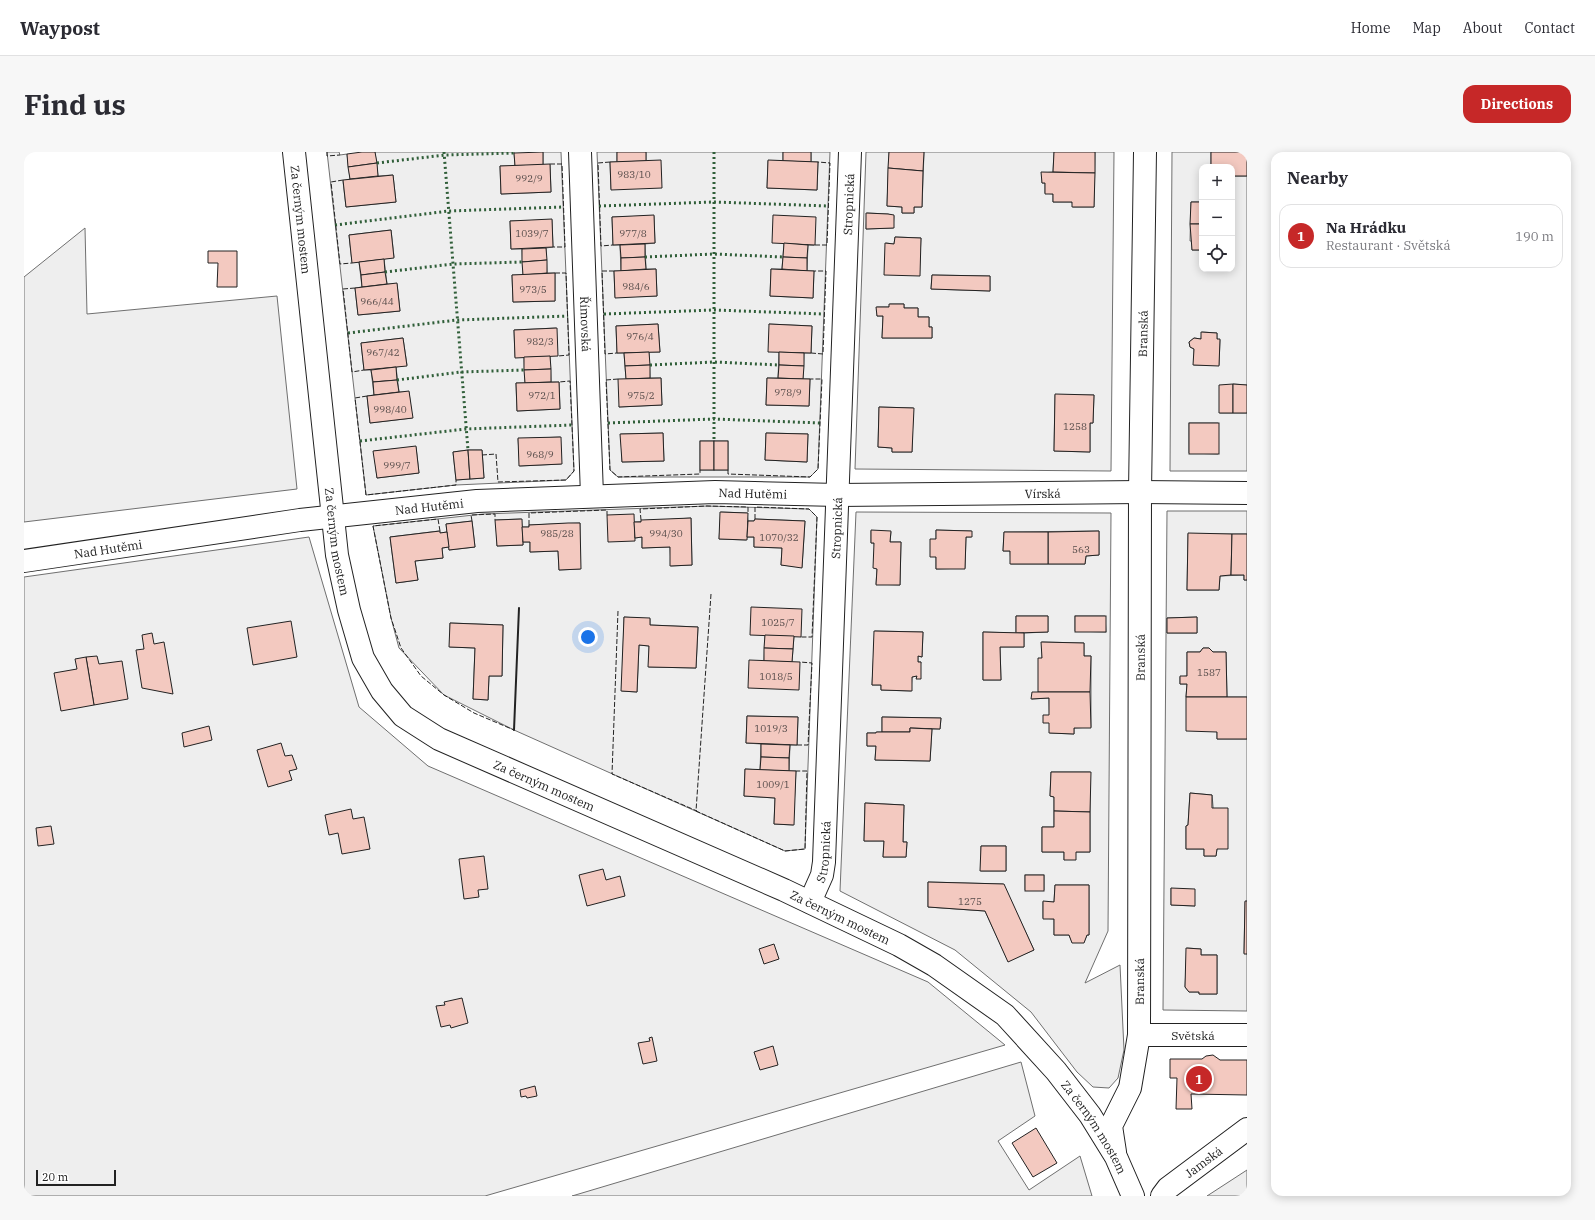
<!DOCTYPE html>
<meta charset="utf-8">
<style>
body{margin:0;font-family:"IBM Plex Serif",serif;background:#f7f7f7;color:#2b2b33}
.controls{position:absolute;right:12px;top:12px;display:grid;overflow:hidden;border-radius:8px;box-shadow:0 2px 10px #0003}
.controls button{width:36px;height:36px;display:grid;place-items:center;padding:0;border:0;border-bottom:1px solid #e1e1e2;background:#fff;color:#2b2b33;font:20px sans-serif}
.scale{position:absolute;left:12px;bottom:10px;width:80px;box-sizing:border-box;padding-left:4px;border:2px solid #222;border-top:0;font-size:11px;line-height:14px;white-space:nowrap;color:#222;-webkit-text-stroke:3px #fff;paint-order:stroke}
.you{position:absolute;left:564px;top:485px;width:14px;height:14px;margin:-10px;border:3px solid #fff;border-radius:50%;background:#1a73e8;box-shadow:0 0 0 6px #1a73e833}
.badge{display:grid;place-items:center;width:26px;height:26px;border-radius:50%;background:#c62828;color:#fff;font-size:13px;font-weight:700}
.pin{position:absolute;translate:-50% -50%;border:2px solid #fff;box-shadow:0 1px 4px #0006}
.list{margin:0;padding:0;list-style:none}
h2{display:flex;justify-content:space-between;align-items:center;height:52px;margin:0;padding:0 16px;font-size:17px}
h2 small{font-size:13px;font-weight:400;color:#7c7c81}
.list li{display:grid;grid-template-columns:26px 1fr auto;gap:12px;align-items:center;box-sizing:border-box;height:64px;margin:0 8px 8px;padding:0 8px;border:1px solid #e1e1e2;border-radius:12px}
.list b{display:block;font-size:15px;white-space:nowrap}
.list p{margin:0;font-size:13px;white-space:nowrap;color:#7c7c81}
.list em{font-size:13px;font-style:normal;color:#7c7c81}
.icon{flex:none;width:22px;height:22px;fill:none;stroke:currentColor;stroke-width:2;stroke-linecap:round;stroke-linejoin:round}
.map{position:relative;flex:none;width:1223px;height:1044px;overflow:hidden;border-radius:12px}
header{display:flex;align-items:center;gap:24px;box-sizing:border-box;height:56px;padding:0 20px;background:#fff;border-bottom:1px solid #e1e1e2}
header strong{font-size:19px}
nav{display:flex;gap:22px;margin-inline-start:auto;font-size:14px}
.intro{display:flex;align-items:center;justify-content:space-between;box-sizing:border-box;height:96px;padding:0 24px}
h1{margin:0;font-size:28px}
.button{padding:10px 18px;border-radius:12px;background:#c62828;color:#fff;font-size:14px;font-weight:700}
main{display:flex;gap:24px;padding:0 24px}
aside{flex:1;background:#fff;border-radius:12px;box-shadow:0 2px 10px #0003}
.map>svg:first-child{display:block}
.green{fill:#eee;stroke:#6f6f6f;fill-rule:evenodd}
.building{fill:#f3c9c0;stroke:#222}
.lines{fill:none;stroke-linecap:round;stroke-linejoin:round}
.minor-casing{stroke:#222;stroke-width:24}
.tertiary-casing{stroke:#222;stroke-width:24}
.minor{stroke:#fff;stroke-width:22}
.tertiary{stroke:#fff;stroke-width:22}
.hedge{stroke:#2f5e38;stroke-width:3;stroke-dasharray:2 3;stroke-linecap:butt}
.fence{stroke:#222;stroke-width:1;stroke-dasharray:5 2;stroke-linecap:butt}
.wall{stroke:#222;stroke-width:2}
.labels{text-anchor:middle;dominant-baseline:central;stroke-width:3;stroke-linejoin:round;paint-order:stroke}
.number-label{font-size:10px;fill:#564c4a}
.street-label{font-size:12px;fill:#222;stroke:#fff}
</style>
<header>
<strong>Waypost</strong>
<nav><a>Home</a><a>Map</a><a>About</a><a>Contact</a></nav>
</header>
<div class="intro"><h1>Find us</h1><a class="button">Directions</a></div>
<main>
<div class="map">
<svg width="1223" height="1044" viewBox="0 0 1223 1044">
<rect width="100%" height="100%" fill="#fff"/>
<g class="green">
<path d="M303,0H315L316,3L323,2L326,27L319,29L322,55L372,50L369,23L354,24L351,0H490L491,14H476L477,42L527,40L526,13H519V0H537L550,319L542,328L432,333L342,343ZM528,68L529,95L522,96L523,121H531V149L489,150L488,123H499L498,97H487L486,69ZM367,78L370,105L360,107L363,132H373L376,159L334,163L331,136L338,135L335,110H328L325,83ZM532,176L526,204L527,230H535L536,257L493,259L492,231H501L500,205H491L490,178ZM379,186L383,213L372,215L375,240H385L388,266L346,271L343,244L350,243L347,218H340L337,191ZM536,285L537,312L496,314L494,287ZM392,295L395,321L353,326L350,299ZM444,298H458L460,326L432,328L429,300Z"/>
<path d="M573,0H593V10H586L587,37L622,9V0H759V9H744L743,36L793,38L794,10H787V0H806L794,317L786,325H594L586,318ZM630,64L631,91L621,92L622,117H632L633,144L591,145L590,119H597L596,93H589L588,65ZM760,91L790,93H784L783,119H790L789,146L746,144L747,117H758ZM634,172L636,200H625L626,226H637L638,253L595,255L602,227L600,201H593L592,174ZM745,172L788,174L787,201H780L779,227H786L785,254L742,253L743,226H754L755,200ZM639,281L640,309L598,310L597,282ZM742,281L784,282L783,310L741,308ZM676,289H704V318H676Z"/>
<path d="M842,0H865L863,54L878,55V61H890V55H898L900,0H1030L1029,20L1018,21V31H1021V41L1029,42V50H1048L1049,55H1070L1071,0H1090L1087,319L831,317ZM843,61L864,62L870,64L869,76L842,77ZM871,85L897,86L895,124L862,91L870,92ZM908,123L966,124V139L907,137ZM866,152H880V156H894V165H905V175H908V186H858L859,164H853V155H865ZM1031,243H1070L1069,271H1066V300L1030,299ZM855,255L889,256L888,300H868V296L854,295Z"/>
<path d="M1148,0H1187V15H1178V50H1167L1166,89H1168V98H1178V117H1208V24H1223V233L1209,232L1196,261H1223V319H1146ZM1178,180L1193,181V187L1196,188L1195,213H1170V197L1166,195L1165,190L1170,186L1177,187ZM1165,271H1194V302L1165,301Z"/>
<polygon points="61,76 63,162 253,144 273,337 0,370 0,125"/>
<path d="M683,354L785,357L793,365L781,697L761,699L490,578L420,543L375,496L367,466L349,374L459,362ZM697,360L723,361L724,369H730L731,367L781,369L778,415L757,413L758,396L730,395V385H723L722,388L695,387ZM667,366L668,413L647,414L646,395L618,396V385L611,386L610,370ZM497,367L498,375H505V373L556,371V417L535,418L534,399L506,400V390H499V393L473,394L472,368ZM448,369L451,395L425,398V395L418,396L419,406L391,409L394,428L372,431L366,385L415,379L416,381L423,380L422,372ZM600,465L626,467V473L674,475L672,516L625,515V494L615,493L613,540L598,539ZM426,471L479,473L478,524H465L464,548L449,547L451,496L426,495ZM741,483L770,484L768,510L740,509ZM723,564L774,565L773,593H766L765,619H772L769,673L750,672L751,646L720,644L721,617L736,618L737,592L722,591Z"/>
<path d="M1143,359H1223V382H1164L1163,438H1195L1196,424L1220,423V428H1223V545H1203L1202,500H1189L1185,496H1179L1176,500H1163V524L1156,525V532H1163L1162,545L1193,580V587H1223V749L1221,750L1220,801L1223,802V859L1139,858ZM1173,465V481H1143V466ZM1166,641L1188,643L1193,697L1192,704H1180V697H1162V674L1164,673ZM1147,736L1171,754L1147,753ZM1163,796L1177,797V803H1193V842H1175V840H1165L1161,835Z"/>
<path d="M832,360L1087,361L1084,779L1061,831L1096,813L1100,898L1094,926L1085,936L1069,935L1053,920L1007,860L931,798L816,739ZM912,378L947,379V385H942L941,416L912,417ZM847,379L867,380L866,390H877L876,433L852,432L853,417L850,391H847ZM1075,379V403L1062,404L1061,412H987L986,399H979L980,380ZM992,464H1024V480L1000,481V495H976L977,528H959V480L992,481ZM1051,464H1081L1082,480L1051,479ZM851,479L899,480L898,505L894,504V510H897L893,527V524L888,525L887,539L857,538V533H848ZM1018,490L1060,491V504H1067V575L1050,576V582L1026,581L1025,546L1008,547L1025,540L1018,506ZM858,565L917,566L916,577H908L906,609L851,608L852,594H843V581H852L853,580H858ZM1027,620H1066V700H1052L1040,708V700H1018V675H1030V645L1026,644ZM841,651L880,653L879,690H883L882,705H859L860,689H840ZM957,694H982V719H957ZM1001,723H1020V738H1001ZM904,730L979,732L1010,798L984,809L961,759L904,755ZM1031,733H1065V783H1063L1060,790H1048L1045,783H1030V767L1019,766V750H1030Z"/>
<polygon points="285,385 335,555 404,614 904,830 981,893 461,1044 0,1044 0,425"/>
<polygon points="997,910 1011,964 974,989 1005,1038 1056,1004 1068,1044 548,1044"/>
<polygon points="1223,1018 1223,1044 1183,1044"/>
</g>
<g class="building">
<polygon points="338,0 351,0 353,11 324,15 323,2"/>
<polygon points="519,0 519,13 491,14 490,1"/>
<polygon points="593,0 622,0 622,9 593,10"/>
<polygon points="759,0 787,0 787,10 759,9"/>
<polygon points="865,0 900,0 899,19 864,16"/>
<polygon points="1030,0 1071,0 1071,21 1029,20"/>
<polygon points="1187,0 1223,0 1223,24 1208,24 1208,15 1187,15"/>
<polygon points="637,8 638,36 587,38 586,10"/>
<polygon points="744,8 794,10 793,38 743,36"/>
<polygon points="353,11 354,24 326,27 324,15"/>
<polygon points="526,12 527,40 477,42 476,14"/>
<polygon points="864,16 899,19 898,55 890,55 890,61 878,61 878,55 863,54"/>
<polygon points="1017,20 1071,21 1070,55 1048,55 1048,50 1029,50 1029,42 1021,42 1021,31 1018,31"/>
<polygon points="369,23 372,50 322,55 319,28"/>
<polygon points="1167,50 1178,50 1178,72 1166,72"/>
<polygon points="842,61 864,62 870,63 870,76 842,77"/>
<polygon points="630,63 631,91 589,93 588,65"/>
<polygon points="749,63 792,65 791,93 748,91"/>
<polygon points="528,67 529,95 487,97 486,69"/>
<polygon points="1166,72 1178,72 1178,98 1168,98"/>
<polygon points="367,78 370,106 328,111 325,83"/>
<polygon points="871,85 897,86 896,124 860,123 861,91 870,92"/>
<polygon points="760,91 784,93 783,106 759,105"/>
<polygon points="621,92 621,105 597,106 596,93"/>
<polygon points="522,96 523,108 498,110 498,97"/>
<polygon points="184,99 213,99 213,135 193,135 194,111 184,111"/>
<polygon points="621,105 622,117 597,119 597,106"/>
<polygon points="759,105 783,106 783,119 758,117"/>
<polygon points="360,107 361,120 337,123 335,110"/>
<polygon points="523,108 523,121 499,123 498,110"/>
<polygon points="632,117 633,144 591,146 590,119"/>
<polygon points="747,117 790,119 789,146 746,144"/>
<polygon points="361,120 363,132 338,135 337,123"/>
<polygon points="531,121 531,149 489,150 488,123"/>
<polygon points="908,123 966,124 966,139 907,137"/>
<polygon points="373,131 376,159 334,163 331,136"/>
<polygon points="865,152 880,152 880,156 894,156 894,165 905,165 905,175 908,175 908,186 858,186 859,164 853,164 852,155 865,155"/>
<polygon points="634,172 636,200 593,201 592,174"/>
<polygon points="745,172 788,174 787,201 744,200"/>
<polygon points="533,176 534,204 491,206 490,178"/>
<polygon points="1177,180 1193,181 1193,187 1196,187 1195,214 1169,213 1170,197 1166,195 1165,190 1170,186 1177,187"/>
<polygon points="379,186 383,214 340,218 337,191"/>
<polygon points="625,200 626,213 601,214 600,201"/>
<polygon points="755,200 780,201 780,214 755,213"/>
<polygon points="526,204 527,217 500,218 500,205"/>
<polygon points="626,213 626,226 602,227 601,214"/>
<polygon points="755,213 780,214 779,227 754,226"/>
<polygon points="372,215 373,228 349,230 347,218"/>
<polygon points="527,217 527,230 501,231 500,218"/>
<polygon points="637,226 638,253 595,255 594,227"/>
<polygon points="743,226 786,227 785,254 742,253"/>
<polygon points="373,228 375,240 350,243 349,230"/>
<polygon points="535,230 536,257 493,259 492,231"/>
<polygon points="1209,232 1209,261 1195,261 1195,233"/>
<polygon points="1209,232 1223,233 1223,261 1209,261"/>
<polygon points="385,239 389,266 346,271 343,244"/>
<polygon points="1031,242 1070,243 1069,271 1066,271 1066,300 1030,299"/>
<polygon points="855,255 890,256 888,300 868,300 868,296 854,295"/>
<rect x="1165" y="271" width="30" height="31"/>
<polygon points="639,281 640,309 598,310 596,282"/>
<polygon points="742,281 784,282 783,310 741,308"/>
<polygon points="537,285 538,312 495,314 494,286"/>
<rect x="676" y="289" width="14" height="29"/>
<rect x="690" y="289" width="14" height="29"/>
<polygon points="392,294 395,321 353,326 349,299"/>
<polygon points="444,298 446,327 432,328 429,300"/>
<polygon points="444,298 458,298 460,326 446,327"/>
<polygon points="696,360 724,361 723,388 695,387"/>
<polygon points="610,362 611,389 584,390 583,363"/>
<polygon points="667,366 668,413 646,414 646,395 618,396 618,385 611,386 610,370 617,370 617,368"/>
<polygon points="498,367 499,393 473,394 471,368"/>
<polygon points="731,367 781,369 778,416 757,413 758,396 730,395 730,385 723,385 724,369 730,369"/>
<polygon points="448,369 451,395 425,398 422,372"/>
<polygon points="544,371 556,371 557,417 535,418 534,399 506,400 506,390 499,390 498,375 505,375 505,373"/>
<polygon points="847,378 867,379 866,390 877,390 876,433 852,433 853,417 849,416 850,391 847,391"/>
<polygon points="912,378 948,379 948,385 942,385 941,417 912,417 912,405 906,405 906,387 912,387"/>
<polygon points="416,379 416,381 423,380 425,395 418,396 419,406 391,409 394,428 372,431 366,385"/>
<polygon points="1075,379 1075,403 1062,404 1061,412 1024,412 1024,380"/>
<polygon points="980,380 1024,380 1024,412 986,412 986,399 979,399"/>
<polygon points="1164,381 1208,382 1207,423 1196,424 1195,438 1163,438"/>
<polygon points="1208,382 1223,382 1223,428 1220,428 1220,423 1207,423"/>
<polygon points="727,455 778,457 777,485 726,483"/>
<polygon points="992,464 1024,464 1024,480 992,481"/>
<rect x="1051" y="464" width="31" height="16"/>
<polygon points="600,465 626,466 626,473 674,475 672,516 624,515 625,494 615,493 613,540 597,539"/>
<polygon points="1173,465 1173,481 1143,481 1143,466"/>
<polygon points="267,469 273,505 229,513 223,476"/>
<polygon points="426,471 479,473 478,524 465,524 464,548 449,547 451,496 425,495"/>
<polygon points="850,479 899,480 898,505 894,504 894,510 897,510 897,527 892,527 893,524 888,525 888,539 857,538 857,533 848,533"/>
<polygon points="959,480 1000,481 1000,495 976,495 977,528 959,528"/>
<polygon points="128,481 130,492 140,490 149,542 118,536 112,498 120,497 118,483"/>
<polygon points="741,483 770,484 769,497 740,496"/>
<polygon points="1017,490 1060,491 1060,504 1067,504 1066,540 1014,540 1014,506 1018,506"/>
<polygon points="740,496 769,497 768,510 740,509"/>
<polygon points="1179,496 1185,496 1189,500 1202,500 1203,545 1162,545 1163,532 1156,532 1156,524 1163,524 1163,500 1176,500"/>
<polygon points="73,504 75,512 98,509 104,547 70,553 62,505"/>
<polygon points="62,505 70,553 37,559 30,521 53,517 51,507"/>
<polygon points="725,508 776,510 775,538 724,536"/>
<polygon points="1008,540 1066,540 1067,576 1050,576 1050,582 1025,581 1025,571 1019,571 1019,563 1025,563 1025,546 1007,547"/>
<polygon points="1162,545 1223,545 1223,587 1193,587 1193,580 1162,579"/>
<polygon points="723,564 774,565 773,593 722,591"/>
<polygon points="858,565 917,566 916,577 886,576 886,580 858,580"/>
<polygon points="185,574 188,588 160,595 158,581"/>
<polygon points="886,576 908,577 906,609 851,608 852,594 843,594 843,581 852,581 852,580 886,580"/>
<polygon points="257,591 261,604 268,603 273,617 265,619 268,628 244,635 233,598"/>
<polygon points="737,592 766,593 765,606 737,605"/>
<polygon points="737,605 765,606 765,619 736,618"/>
<polygon points="721,617 772,619 770,673 750,672 751,646 720,644"/>
<polygon points="1027,620 1067,620 1066,660 1030,659 1030,645 1026,644"/>
<polygon points="1166,641 1188,643 1188,656 1204,656 1204,697 1193,697 1192,704 1180,704 1180,697 1162,697 1162,674 1164,673"/>
<polygon points="841,651 880,653 879,690 883,690 882,705 859,705 860,689 840,689"/>
<polygon points="327,657 329,667 340,665 346,697 318,702 314,681 305,683 301,663"/>
<polygon points="1030,659 1066,660 1066,700 1052,700 1052,708 1040,708 1040,700 1018,700 1018,675 1030,675"/>
<polygon points="27,674 30,692 14,694 12,676"/>
<polygon points="957,694 982,694 982,719 956,719"/>
<polygon points="460,704 464,737 454,738 455,745 440,747 435,707"/>
<polygon points="579,717 582,728 596,724 601,744 563,754 555,723"/>
<rect x="1001" y="723" width="19" height="16"/>
<polygon points="904,730 980,732 1010,798 984,810 961,759 904,755"/>
<polygon points="1031,733 1065,733 1065,783 1063,783 1060,791 1048,791 1045,783 1030,783 1030,767 1019,767 1019,749 1030,750"/>
<polygon points="1147,736 1171,737 1171,754 1147,753"/>
<polygon points="1221,749 1223,749 1223,802 1220,802"/>
<polygon points="750,792 755,807 740,812 735,797"/>
<polygon points="1162,796 1177,797 1177,803 1193,803 1193,842 1175,842 1175,840 1165,840 1161,835"/>
<polygon points="438,846 444,871 427,876 426,873 417,875 412,854 421,853 420,850"/>
<polygon points="628,885 633,909 619,912 614,891 626,889 625,886"/>
<polygon points="749,894 754,913 736,918 730,900"/>
<polygon points="1189,903 1196,908 1223,908 1223,943 1167,942 1168,957 1152,957 1153,926 1146,926 1146,907 1178,907 1182,904"/>
<polygon points="511,934 513,944 503,946 502,944 497,945 496,938"/>
<polygon points="1012,976 1033,1011 1009,1025 988,991"/>
</g>
<g class="lines">
<defs>
<g id="minor">
<path id="s1" d="M270,0L313,403L325,458L339,506L358,539L379,564L415,587L760,738L875,793L910,813L981,863L1032,919L1066,963L1092,1005L1109,1044"/>
<path id="s2" d="M556,0L568,344"/>
<path id="s3" d="M0,409L276,368L453,349L691,340L814,343L1116,340L1223,341"/>
<path id="s4" d="M786,750L798,723L800,710L826,0"/>
<path id="s5" d="M1115,883H1223"/>
<path id="s6" d="M1091,1000L1087,974L1106,936L1115,883L1116,340L1121,0"/>
</g>
<g id="tertiary">
<path id="s7" d="M1138,1044L1144,1036L1223,977"/>
</g>
</defs>
<use href="#minor" class="minor-casing"/>
<use href="#tertiary" class="tertiary-casing"/>
<use href="#minor" class="minor"/>
<use href="#tertiary" class="tertiary"/>
<g class="hedge">
<polyline points="420,0 444,298"/>
<polyline points="690,0 690,289"/>
<polyline points="353,11 421,3 490,1"/>
<polyline points="575,54 690,50 804,54"/>
<polyline points="311,73 425,59 539,55"/>
<polyline points="621,105 690,102 759,105"/>
<polyline points="361,120 429,112 498,110"/>
<polyline points="580,162 690,158 800,162"/>
<polyline points="324,181 433,168 544,164"/>
<polyline points="626,213 690,210 755,213"/>
<polyline points="373,228 437,220 500,218"/>
<polyline points="584,271 690,267 796,271"/>
<polyline points="336,289 442,277 548,273"/>
</g>
<g class="fence">
<polyline points="303,0 303,4 316,3"/>
<polyline points="586,10 574,11 577,94 589,93"/>
<polyline points="526,12 538,12 541,95 529,95"/>
<polyline points="319,28 307,30 316,112 328,111"/>
<polyline points="791,93 803,93 806,11 794,10"/>
<polyline points="590,119 578,119 581,202 593,201"/>
<polyline points="531,121 542,121 545,203 534,204"/>
<polyline points="331,136 319,137 328,220 340,218"/>
<polyline points="787,201 799,202 802,119 790,119"/>
<polyline points="594,227 582,228 586,318 594,325 676,322 676,318"/>
<polyline points="343,244 331,246 342,343 432,333 432,328"/>
<polyline points="458,303 472,302 474,330 542,328 550,319 546,229 535,230"/>
<polyline points="704,318 704,322 786,325 794,317 798,227 786,227"/>
<polyline points="731,367 731,355 785,357 793,365 788,485 777,485"/>
<polyline points="617,368 616,357 683,354 724,355 724,361"/>
<polyline points="448,369 447,363 471,362 471,368"/>
<polyline points="505,373 505,361 583,358 583,363"/>
<polyline points="416,379 414,367 349,374 367,466 377,496 397,524 420,543 450,561 490,578"/>
<polyline points="687,442 672,659 761,699 781,697 783,619 772,619"/>
<polyline points="594,459 588,622 673,659"/>
<polyline points="773,593 784,593 788,511 776,510"/>
</g>
<polyline class="wall" points="490,578 495,456"/>
</g>
<g class="labels">
<g class="number-label">
<text x="610" y="22">983/10</text>
<text x="505" y="26">992/9</text>
<text x="508" y="81">1039/7</text>
<text x="609" y="81">977/8</text>
<text x="612" y="134">984/6</text>
<text x="509" y="137">973/5</text>
<text x="353" y="149">966/44</text>
<text x="616" y="184">976/4</text>
<text x="516" y="189">982/3</text>
<text x="359" y="200">967/42</text>
<text x="764" y="240">978/9</text>
<text x="518" y="243">972/1</text>
<text x="617" y="243">975/2</text>
<text x="366" y="257">998/40</text>
<text x="1051" y="274">1258</text>
<text x="516" y="302">968/9</text>
<text x="373" y="313">999/7</text>
<text x="533" y="381">985/28</text>
<text x="642" y="381">994/30</text>
<text x="755" y="385">1070/32</text>
<text x="1057" y="397">563</text>
<text x="754" y="470">1025/7</text>
<text x="1185" y="520">1587</text>
<text x="752" y="524">1018/5</text>
<text x="747" y="576">1019/3</text>
<text x="749" y="632">1009/1</text>
<text x="946" y="749">1275</text>
</g>
<g class="street-label">
<text stroke="none"><textPath href="#s4" startOffset="701">Stropnická</textPath></text>
<text stroke="none"><textPath href="#s1" startOffset="68">Za černým mostem</textPath></text>
<text stroke="none"><textPath href="#s2" startOffset="172">Římovská</textPath></text>
<text stroke="none"><textPath href="#s6" startOffset="824">Branská</textPath></text>
<text stroke="none"><textPath href="#s3" startOffset="733">Nad Hutěmi</textPath></text>
<text stroke="none"><textPath href="#s3" startOffset="1023">Vírská</textPath></text>
<text stroke="none"><textPath href="#s3" startOffset="409">Nad Hutěmi</textPath></text>
<text stroke="none"><textPath href="#s4" startOffset="377">Stropnická</textPath></text>
<text stroke="none"><textPath href="#s1" startOffset="392">Za černým mostem</textPath></text>
<text stroke="none"><textPath href="#s3" startOffset="85">Nad Hutěmi</textPath></text>
<text stroke="none"><textPath href="#s6" startOffset="500">Branská</textPath></text>
<text stroke="none"><textPath href="#s1" startOffset="740">Za černým mostem</textPath></text>
<text stroke="none"><textPath href="#s4" startOffset="53">Stropnická</textPath></text>
<text stroke="none"><textPath href="#s1" startOffset="1064">Za černým mostem</textPath></text>
<text stroke="none"><textPath href="#s6" startOffset="176">Branská</textPath></text>
<text stroke="none"><textPath href="#s5" startOffset="54">Světská</textPath></text>
<text stroke="none"><textPath href="#s1" startOffset="1400">Za černým mostem</textPath></text>
<text stroke="none"><textPath href="#s7" startOffset="54">Jamská</textPath></text>
</g>
</g>
</svg>
<div class="controls">
<button>+</button>
<button>−</button>
<button><svg class="icon" aria-label="locate" viewBox="0 0 24 24"><circle cx="12" cy="12" r="6"/><path d="M12 2v4M12 18v4M2 12h4M18 12h4"/></svg></button>
</div>
<div class="scale">20 m</div>
<div class="you"></div>
<div class="pin badge" style="left:1175px;top:927px">1</div>
</div>
<aside>
<h2>Nearby<small></small></h2>
<ul class="list">
<li><span class="badge">1</span><div><b>Na Hrádku</b><p>Restaurant · Světská</p></div><em>190 m</em></li>
</ul>
</aside>
</main>
